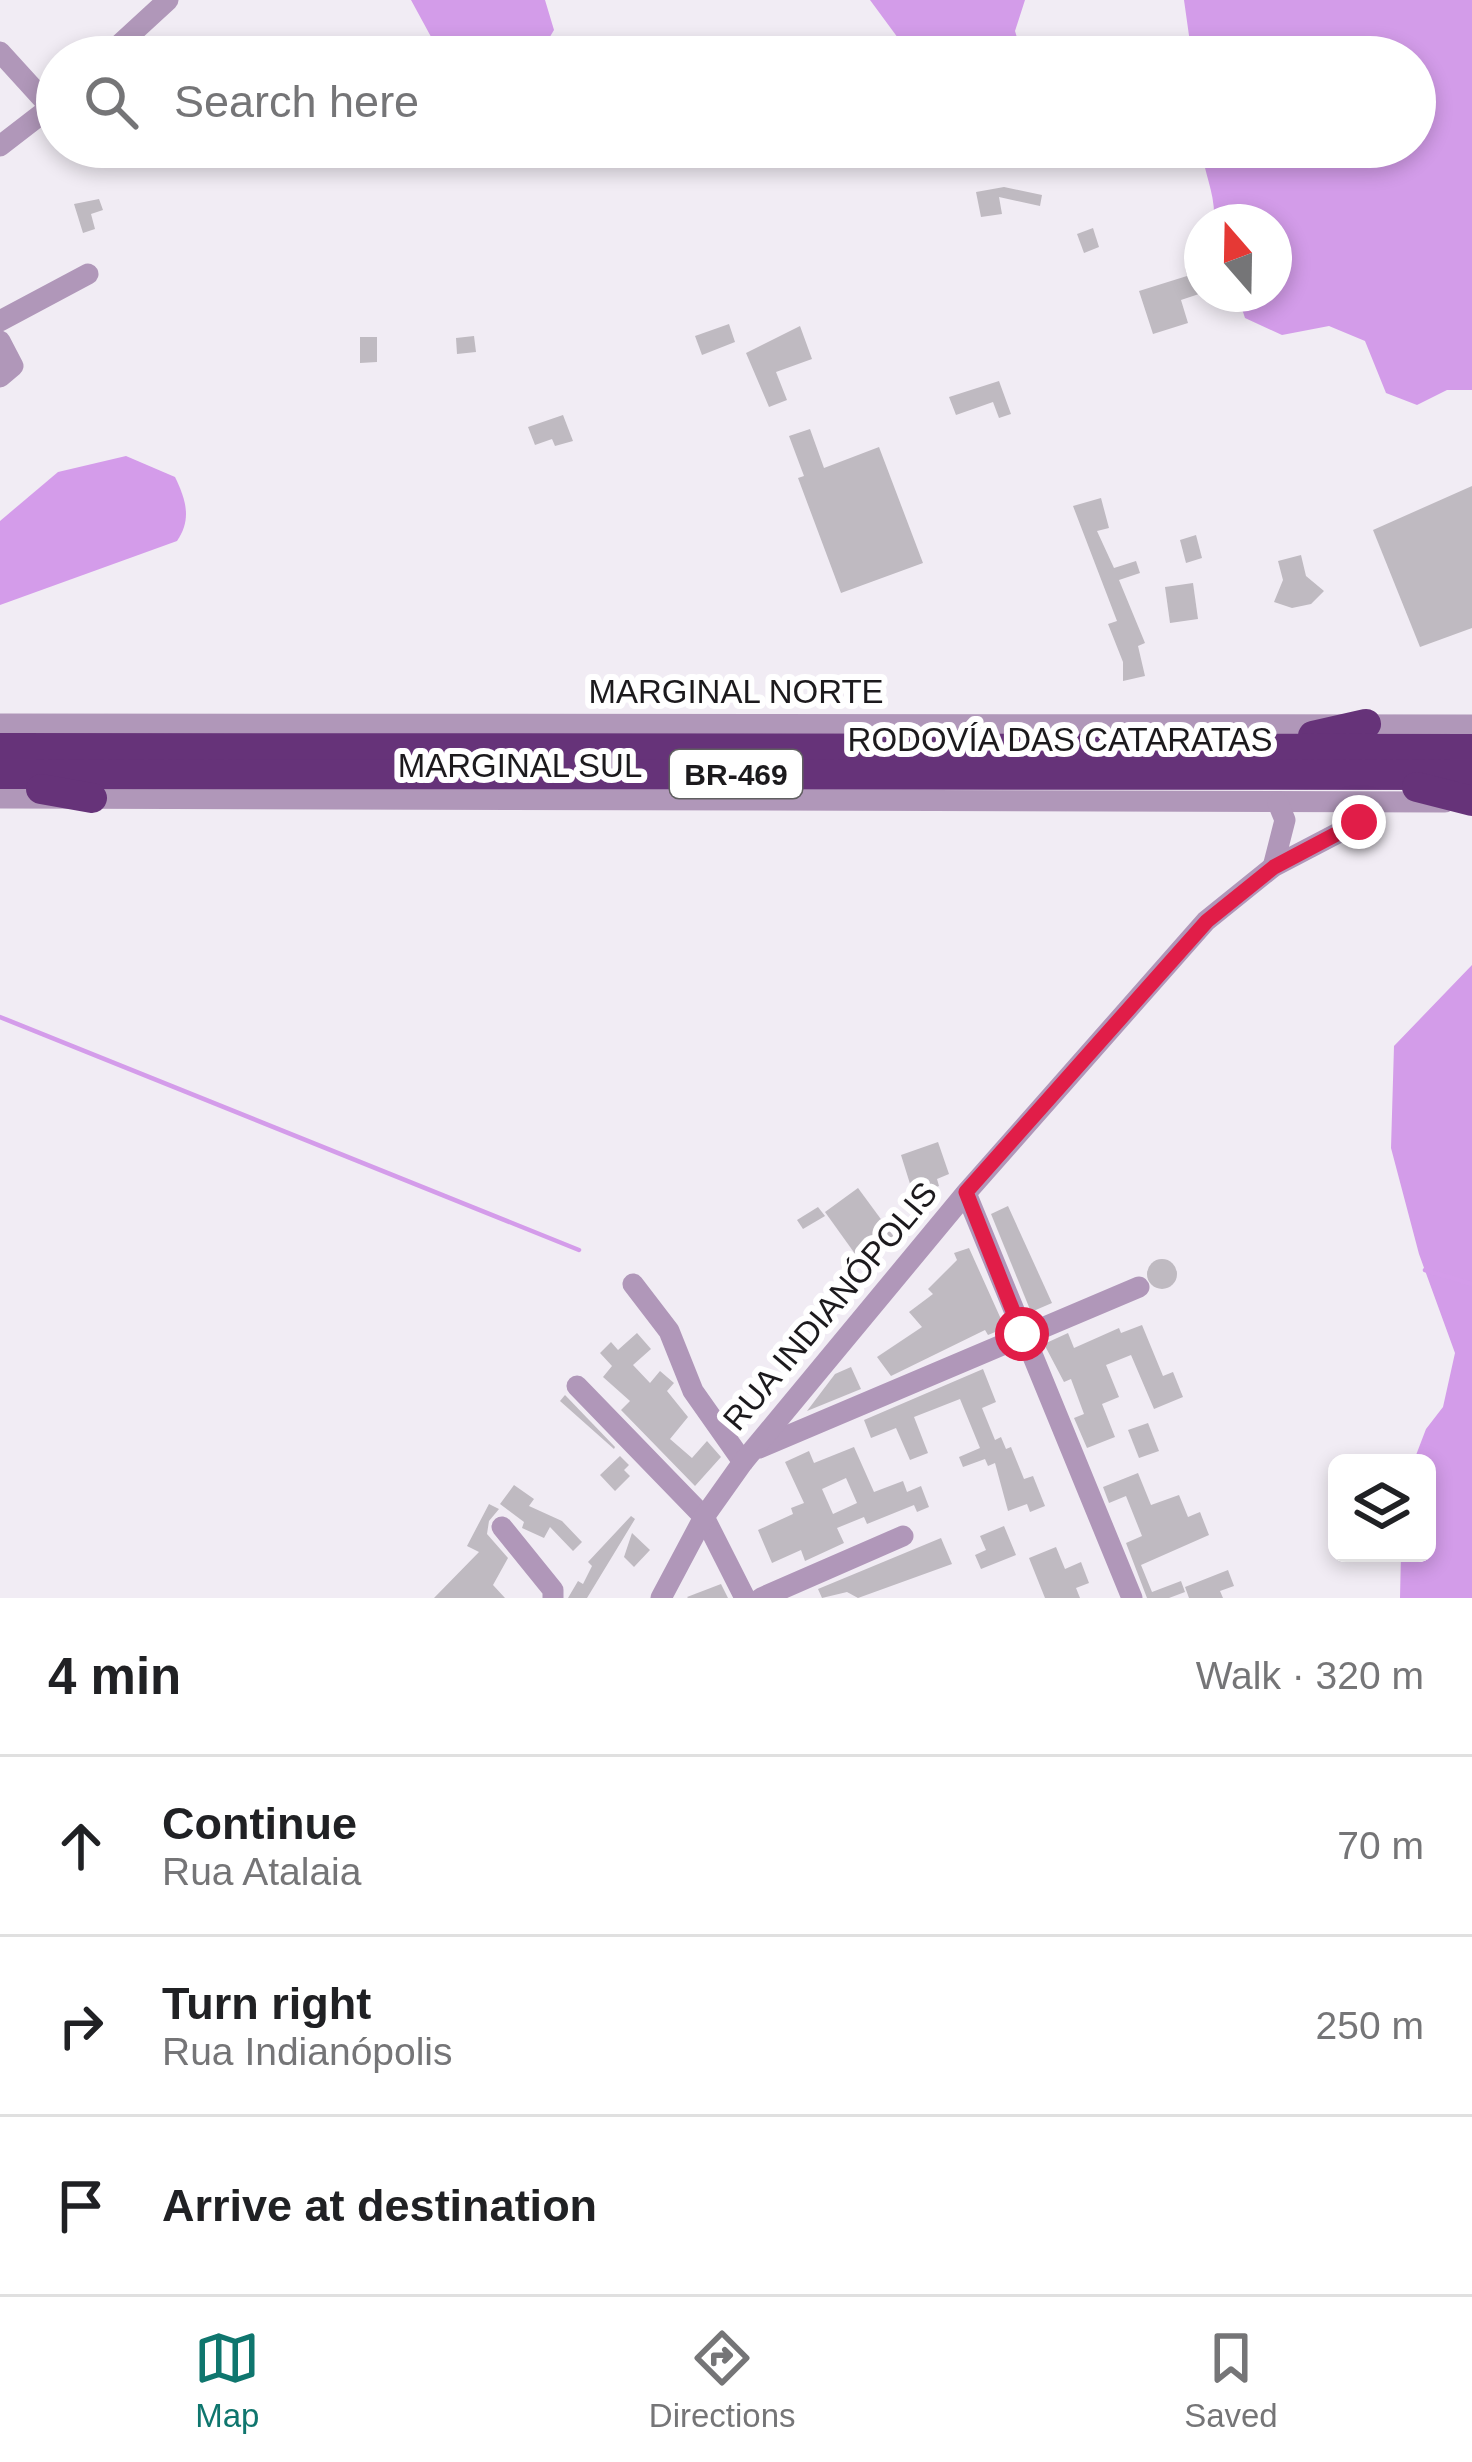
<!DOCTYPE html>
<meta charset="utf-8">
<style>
body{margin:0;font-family:Arial,sans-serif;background:#f6f6f6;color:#202124}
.controls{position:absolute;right:36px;bottom:36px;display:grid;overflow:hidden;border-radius:18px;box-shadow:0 6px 18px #0003}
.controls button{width:108px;height:108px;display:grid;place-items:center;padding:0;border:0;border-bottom:3px solid #e0e0e0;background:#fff;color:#202124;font:60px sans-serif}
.compass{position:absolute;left:1184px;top:204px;width:108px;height:108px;border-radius:50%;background:#fff;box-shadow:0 6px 18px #0003;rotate:340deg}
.stop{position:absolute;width:36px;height:36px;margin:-27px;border:9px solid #e11d48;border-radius:50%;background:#fff}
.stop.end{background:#e11d48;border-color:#fff;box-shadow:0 3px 12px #0008}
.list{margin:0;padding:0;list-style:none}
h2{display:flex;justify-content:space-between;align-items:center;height:156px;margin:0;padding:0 48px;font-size:51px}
h2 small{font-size:39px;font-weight:400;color:#757577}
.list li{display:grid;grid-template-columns:78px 1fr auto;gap:36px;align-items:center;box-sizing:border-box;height:180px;padding:0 48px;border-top:3px solid #e0e0e0}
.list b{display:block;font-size:45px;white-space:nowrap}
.list p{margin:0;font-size:39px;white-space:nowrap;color:#757577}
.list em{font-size:39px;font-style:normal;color:#757577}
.icon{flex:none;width:66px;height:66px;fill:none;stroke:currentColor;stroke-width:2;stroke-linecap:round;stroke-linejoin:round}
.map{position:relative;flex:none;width:1472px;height:1598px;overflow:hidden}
.search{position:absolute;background:#fff;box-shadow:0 6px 18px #0003;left:36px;right:36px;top:36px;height:132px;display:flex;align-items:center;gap:30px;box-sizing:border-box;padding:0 42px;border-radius:66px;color:#757577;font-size:45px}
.sheet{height:696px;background:#fff}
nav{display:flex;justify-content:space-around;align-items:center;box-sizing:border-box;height:168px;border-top:3px solid #e0e0e0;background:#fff;font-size:33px;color:#757577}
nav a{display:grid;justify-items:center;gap:6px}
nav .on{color:#0f766e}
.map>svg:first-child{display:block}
.forest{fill:#d39ce9}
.water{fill:#d49cea}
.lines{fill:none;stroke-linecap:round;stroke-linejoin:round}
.stream{stroke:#d49cea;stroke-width:4.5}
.building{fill:#bfbac1;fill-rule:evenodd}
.minor{stroke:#b097b9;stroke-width:21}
.highway{stroke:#663379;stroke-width:30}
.route{stroke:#e11d48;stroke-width:15}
.labels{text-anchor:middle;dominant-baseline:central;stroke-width:12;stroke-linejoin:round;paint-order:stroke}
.shield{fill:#fff;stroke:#605f61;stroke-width:3}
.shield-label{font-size:30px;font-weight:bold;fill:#1c1a1d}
.street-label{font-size:33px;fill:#1c1a1d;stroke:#fff}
</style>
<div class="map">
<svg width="1472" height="1598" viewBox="0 0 1472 1598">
<rect width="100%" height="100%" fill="#f1ecf4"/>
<g class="forest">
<polygon points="411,0 545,0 554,30 542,50 526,57 491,45 482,57 442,57"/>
<polygon points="870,0 1025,0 1015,31 1023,57 995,57 990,43 957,43 912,57"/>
<path d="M1184,0H1472V390H1447L1417,405L1386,393L1365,341L1329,326L1282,335L1245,318L1237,294H1274V222H1214C1216,194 1204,174 1201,147H1415V57H1192Z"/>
<polygon points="1472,965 1472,1598 1400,1598 1401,1553 1427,1553 1427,1463 1413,1463 1426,1429 1443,1407 1455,1353 1419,1254 1391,1148 1394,1046"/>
</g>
<path class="water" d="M126,456L175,477C186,500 192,519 177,541L0,605V521L58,472Z"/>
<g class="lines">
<g class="stream">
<polyline points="0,1017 579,1250"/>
<polyline points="1425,1270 1472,1284"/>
</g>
</g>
<g class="building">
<polygon points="1004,187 1042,195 1040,206 999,197 1002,214 981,217 976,192"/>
<polygon points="99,199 103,210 91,214 95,229 83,233 74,204"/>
<polygon points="1093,228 1099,247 1084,253 1077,234"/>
<polygon points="1202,262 1202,293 1181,300 1188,323 1153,334 1139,291 1187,276 1185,267"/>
<polygon points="729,324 735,342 702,355 695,336"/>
<polygon points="800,326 812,359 776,372 787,400 769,407 746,353"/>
<polygon points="474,336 476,352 457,354 456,338"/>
<polygon points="360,337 377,337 377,362 360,363"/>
<polygon points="999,381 1011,414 999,418 993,402 956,415 949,397"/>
<polygon points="563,415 573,441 555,446 552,439 535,445 528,427"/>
<polygon points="810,429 824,468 879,447 923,563 841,593 798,478 804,476 789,436"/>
<polygon points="1472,486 1472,628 1420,647 1373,530"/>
<polygon points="1101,498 1109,528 1097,531 1114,568 1136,561 1140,573 1119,580 1145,643 1138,646 1145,676 1123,681 1123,662 1108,624 1117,621 1073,506"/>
<polygon points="1196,535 1202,558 1186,563 1180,540"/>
<polygon points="1301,555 1306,576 1324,591 1311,604 1292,608 1274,602 1283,580 1278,561"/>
<polygon points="1193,583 1198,619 1170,623 1165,587"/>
<polygon points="938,1142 949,1174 937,1179 939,1186 921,1193 918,1184 911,1187 901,1155"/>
<polygon points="858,1188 897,1241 863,1265 825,1212"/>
<polygon points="1008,1206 1052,1303 1031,1312 991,1214"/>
<polygon points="818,1207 825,1216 803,1229 797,1220"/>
<polygon points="969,1248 1005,1328 988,1335 985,1330 891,1376 877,1357 922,1327 909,1312 933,1294 928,1289 957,1260 954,1253"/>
<circle cx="1162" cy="1274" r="15"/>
<polygon points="1142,1325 1163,1376 1173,1372 1183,1397 1154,1409 1131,1355 1106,1365 1119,1397 1102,1404 1115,1437 1087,1448 1074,1418 1084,1414 1071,1379 1064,1382 1044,1344 1068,1333 1074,1348 1119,1328 1121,1333"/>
<polygon points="637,1333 651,1349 633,1365 650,1383 660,1371 674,1383 667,1391 688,1417 670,1439 692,1458 707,1441 721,1457 695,1486 621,1410 630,1401 603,1377 612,1366 600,1353 611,1342 618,1350"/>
<polygon points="851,1367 861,1389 807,1411 835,1374"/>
<polygon points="983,1369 996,1402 982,1408 995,1440 1001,1437 1006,1449 1011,1447 1024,1479 1033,1476 1045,1506 1030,1512 1027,1504 1008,1511 995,1463 988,1466 985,1459 963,1467 959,1457 980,1448 960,1399 914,1417 928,1453 910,1460 896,1428 871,1438 864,1420"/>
<polygon points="565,1395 615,1447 614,1449 560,1401"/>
<polygon points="1148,1423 1159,1451 1139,1458 1128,1430"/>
<path d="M854,1447L874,1492L903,1481L907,1492L921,1486L929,1507L917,1512L914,1505L867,1524L864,1517L837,1528L844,1543L805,1561L801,1550L772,1563L758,1530L793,1514L791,1508L804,1503L785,1462L809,1451L814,1463ZM846,1478L857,1503L833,1514L822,1489Z"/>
<polygon points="620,1456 629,1465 624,1470 630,1476 615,1491 600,1475"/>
<polygon points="1138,1473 1151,1505 1179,1495 1188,1517 1200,1512 1209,1535 1141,1565 1152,1592 1181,1581 1185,1592 1169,1598 1147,1598 1126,1543 1142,1536 1126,1496 1109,1503 1103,1487"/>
<polygon points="514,1485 534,1499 529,1506 562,1521 582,1542 573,1551 550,1527 544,1538 522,1528 524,1522 500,1504"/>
<polygon points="489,1504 499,1509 489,1521 487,1534 508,1558 493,1585 505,1598 434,1598 479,1552 467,1546"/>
<polygon points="631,1516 635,1519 587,1598 568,1598 578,1581 583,1584 592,1566 588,1562"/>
<polygon points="1004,1526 1016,1555 981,1569 975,1555 986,1550 980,1536"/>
<polygon points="632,1533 650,1550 634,1567 624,1557"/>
<polygon points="941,1538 952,1564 858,1598 847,1592 822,1598 818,1589"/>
<polygon points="1056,1547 1065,1569 1081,1562 1089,1583 1076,1588 1080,1598 1045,1598 1029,1558"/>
<polygon points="1228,1570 1234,1586 1220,1591 1223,1598 1189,1598 1185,1587"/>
<polygon points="721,1584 728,1598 688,1598 687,1597"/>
</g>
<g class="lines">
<g class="minor">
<polyline points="0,52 51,108"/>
<polyline points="106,57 168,0"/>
<polyline points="0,146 57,102"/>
<polyline points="0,321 88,274"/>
<polyline points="0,341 13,366 0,377"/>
<polyline points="0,724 1472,725"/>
<polyline points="0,798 1445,802"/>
<polyline points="1273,867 1285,820 1278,803"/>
<polyline points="966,1193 1132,1598"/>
<polyline points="633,1284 669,1331 693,1391 743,1462"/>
<polyline points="577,1386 704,1517 745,1598"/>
<polyline points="759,1448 1139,1287"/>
<polyline points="502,1527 553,1590 553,1598"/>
<polyline points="661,1598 704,1517 743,1462 966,1193 1206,921 1273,867 1359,822 1369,803"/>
<polyline points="761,1598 903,1536"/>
</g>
<g class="highway">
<polyline points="1313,736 1366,724"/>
<polyline points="0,748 1472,749"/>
<polyline points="0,774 1472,775"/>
<polyline points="1417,787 1472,801"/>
<polyline points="41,789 92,798"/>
</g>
</g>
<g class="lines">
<polyline class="route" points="1022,1334 966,1192 1207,921 1274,867 1359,822"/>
</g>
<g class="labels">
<rect class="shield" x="670" y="750" width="132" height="48" rx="9"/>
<g class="shield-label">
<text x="736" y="774">BR-469</text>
</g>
<g class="street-label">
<text x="736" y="691">MARGINAL NORTE</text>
<text x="1060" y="739">RODOVÍA DAS CATARATAS</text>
<text x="520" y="765">MARGINAL SUL</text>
<text transform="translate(830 1306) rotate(-50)">RUA INDIANÓPOLIS</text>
</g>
</g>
</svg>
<div class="controls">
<button><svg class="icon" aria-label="layers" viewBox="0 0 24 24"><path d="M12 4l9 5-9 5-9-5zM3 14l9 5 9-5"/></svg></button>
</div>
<svg class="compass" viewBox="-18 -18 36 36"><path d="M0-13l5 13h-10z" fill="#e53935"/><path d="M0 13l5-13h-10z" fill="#757577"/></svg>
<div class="stop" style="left:1022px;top:1334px"></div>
<div class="stop end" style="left:1359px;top:822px"></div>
<div class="search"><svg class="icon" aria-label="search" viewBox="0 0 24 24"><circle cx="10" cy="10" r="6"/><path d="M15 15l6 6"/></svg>Search here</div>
</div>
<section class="sheet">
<h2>4 min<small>Walk · 320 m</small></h2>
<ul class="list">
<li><svg class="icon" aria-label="ahead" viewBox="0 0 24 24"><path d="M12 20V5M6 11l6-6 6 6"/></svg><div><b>Continue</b><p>Rua Atalaia</p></div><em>70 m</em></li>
<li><svg class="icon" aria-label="right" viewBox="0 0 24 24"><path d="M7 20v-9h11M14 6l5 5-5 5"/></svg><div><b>Turn right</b><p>Rua Indianópolis</p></div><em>250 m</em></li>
<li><svg class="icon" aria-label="arrive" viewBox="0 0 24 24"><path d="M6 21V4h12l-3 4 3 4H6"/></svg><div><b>Arrive at destination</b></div></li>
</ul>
</section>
<nav>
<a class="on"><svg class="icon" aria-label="map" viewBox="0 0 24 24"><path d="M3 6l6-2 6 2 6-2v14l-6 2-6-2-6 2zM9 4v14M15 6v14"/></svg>Map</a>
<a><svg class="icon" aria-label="directions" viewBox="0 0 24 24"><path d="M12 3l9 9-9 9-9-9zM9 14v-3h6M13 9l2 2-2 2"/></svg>Directions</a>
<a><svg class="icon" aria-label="saved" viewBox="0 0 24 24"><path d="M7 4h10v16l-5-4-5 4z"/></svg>Saved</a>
</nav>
